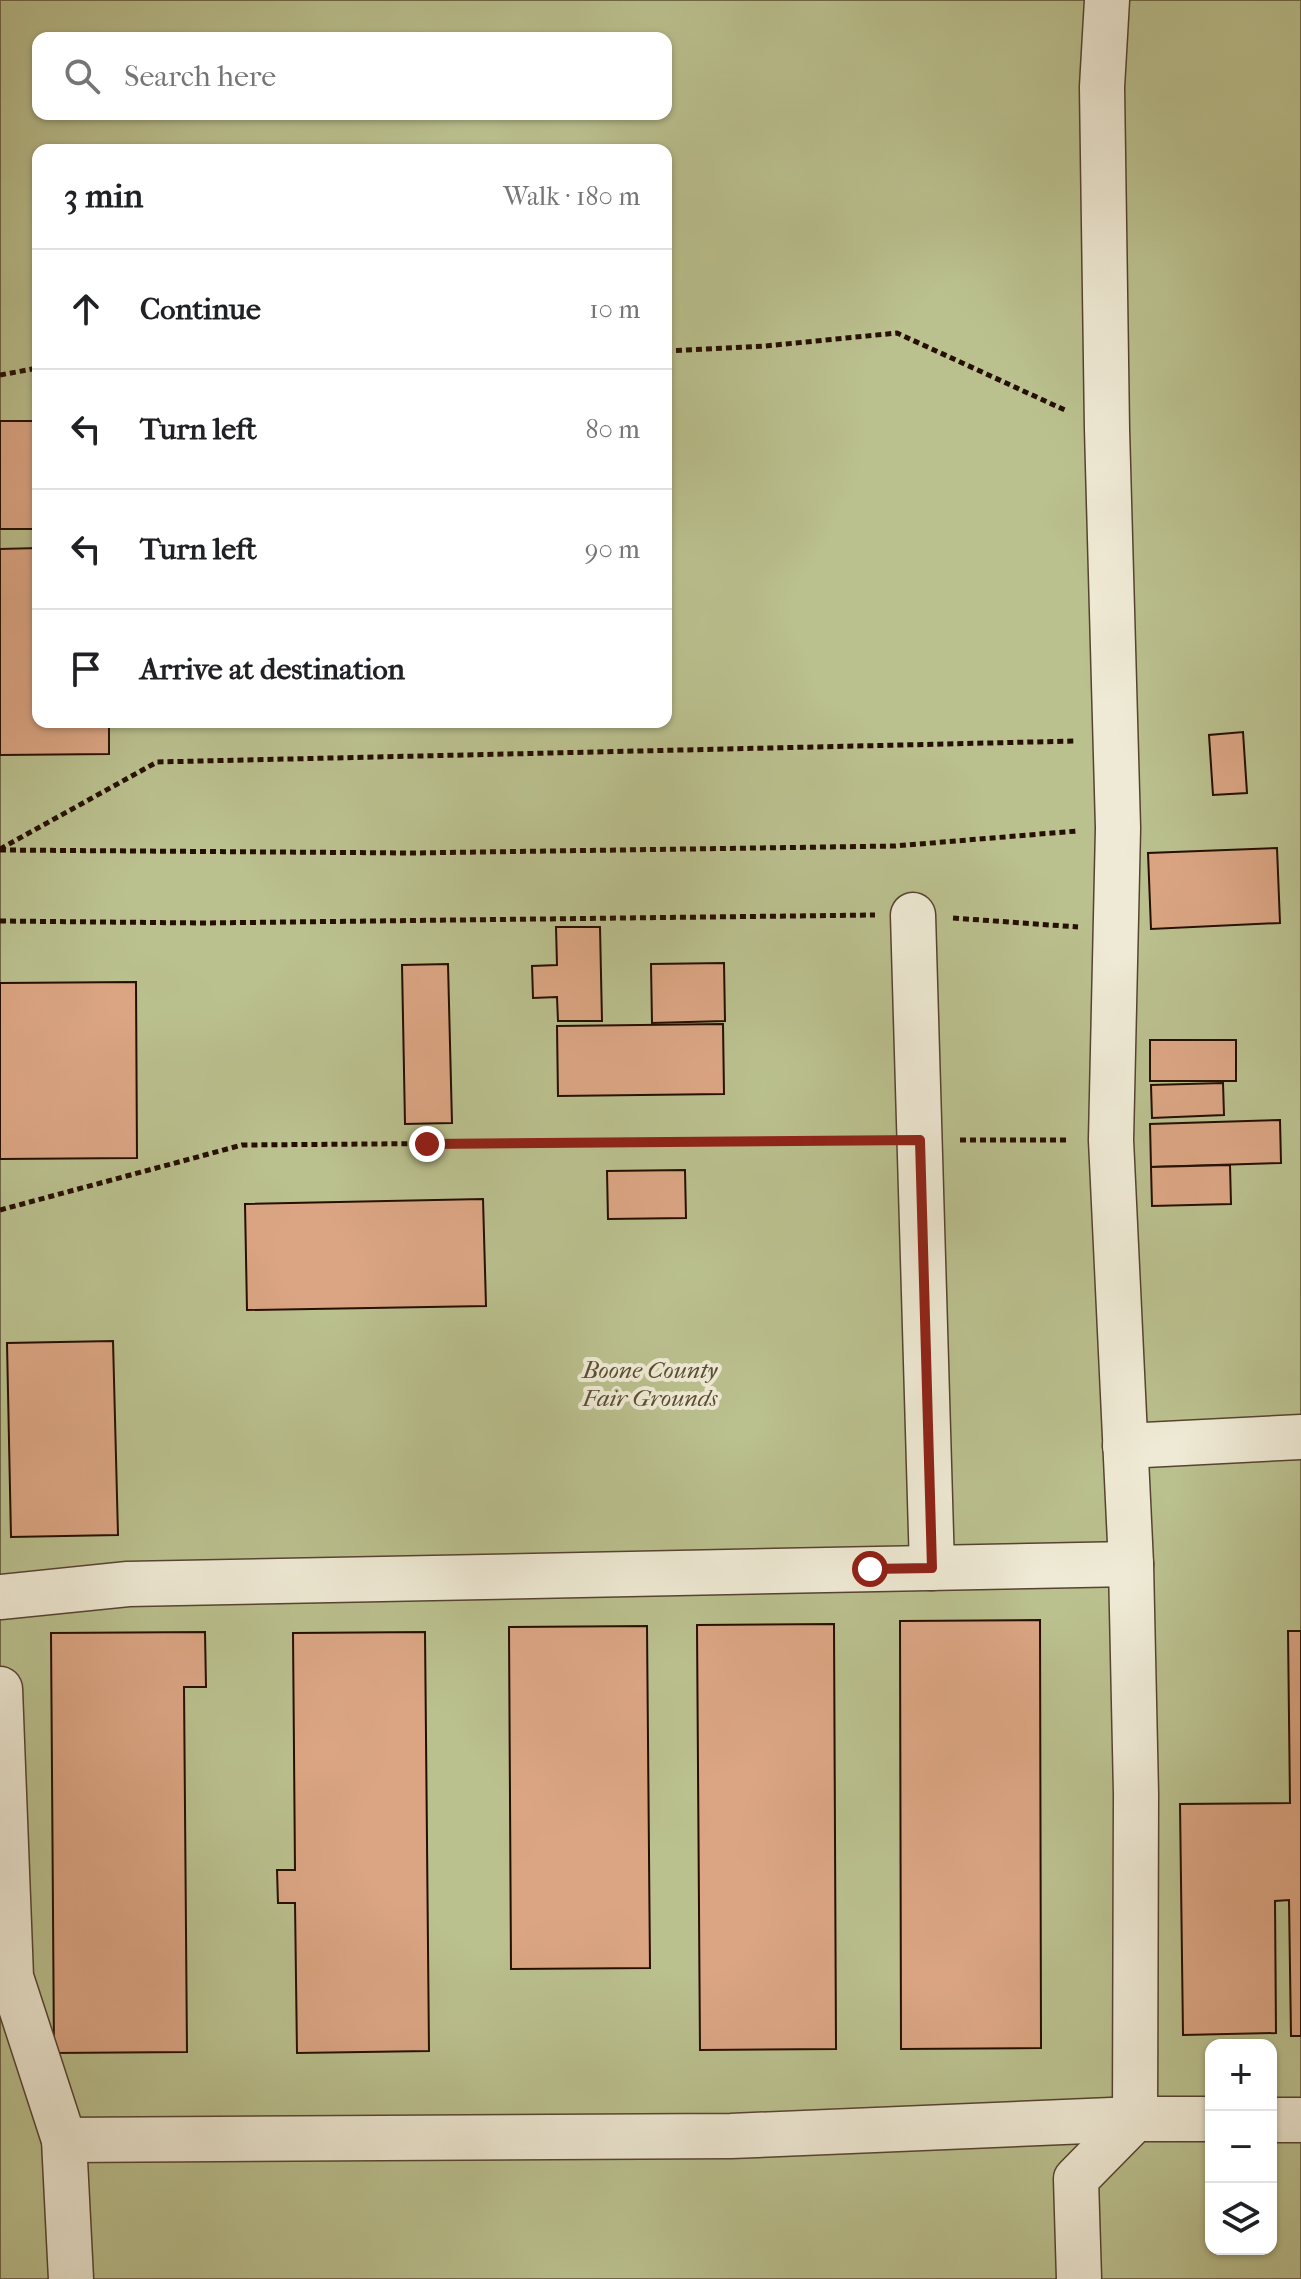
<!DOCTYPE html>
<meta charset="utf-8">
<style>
body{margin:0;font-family:"IM FELL French Canon",serif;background:#f6f6f6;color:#202124}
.controls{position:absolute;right:24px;bottom:24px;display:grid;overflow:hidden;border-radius:16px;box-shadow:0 2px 6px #0004}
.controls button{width:72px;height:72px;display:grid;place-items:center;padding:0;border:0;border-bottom:2px solid #e0e0e0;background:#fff;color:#202124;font:40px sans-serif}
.stop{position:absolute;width:24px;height:24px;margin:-18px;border:6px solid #8f2418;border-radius:50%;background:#fff}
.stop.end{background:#8f2418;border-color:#fff;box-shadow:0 2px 8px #0008}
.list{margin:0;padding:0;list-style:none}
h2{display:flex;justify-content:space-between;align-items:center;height:104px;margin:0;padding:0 32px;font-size:34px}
h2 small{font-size:26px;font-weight:400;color:#757577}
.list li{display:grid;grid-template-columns:52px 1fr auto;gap:24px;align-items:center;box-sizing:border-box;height:120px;padding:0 32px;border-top:2px solid #e0e0e0}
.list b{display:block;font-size:30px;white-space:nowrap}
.list em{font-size:26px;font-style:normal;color:#757577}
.icon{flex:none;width:44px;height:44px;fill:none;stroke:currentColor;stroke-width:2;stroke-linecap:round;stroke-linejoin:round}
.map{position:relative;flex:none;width:1301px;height:2279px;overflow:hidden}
.search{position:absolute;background:#fff;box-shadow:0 2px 6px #0004;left:32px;top:32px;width:640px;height:88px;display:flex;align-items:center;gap:20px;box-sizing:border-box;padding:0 28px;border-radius:16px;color:#757577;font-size:30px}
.panel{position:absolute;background:#fff;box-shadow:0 2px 6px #0004;left:32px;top:144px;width:640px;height:584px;border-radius:16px}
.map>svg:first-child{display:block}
.green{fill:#bac08e;stroke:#706847;stroke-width:2;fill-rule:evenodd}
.building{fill:#dba583;stroke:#260f00;stroke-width:2}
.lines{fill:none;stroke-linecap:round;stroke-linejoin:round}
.minor-casing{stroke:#564330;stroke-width:47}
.path{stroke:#260f00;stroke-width:5;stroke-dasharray:6 4;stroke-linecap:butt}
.minor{stroke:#efead5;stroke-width:44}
.route{stroke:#8f2418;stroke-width:10}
.labels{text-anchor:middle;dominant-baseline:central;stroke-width:8;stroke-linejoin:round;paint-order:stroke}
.park-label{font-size:24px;font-style:italic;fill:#5a4d32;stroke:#efead5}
</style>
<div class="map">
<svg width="1301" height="2279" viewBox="0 0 1301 2279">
<rect width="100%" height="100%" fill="#e7debe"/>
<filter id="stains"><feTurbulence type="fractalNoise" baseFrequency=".0025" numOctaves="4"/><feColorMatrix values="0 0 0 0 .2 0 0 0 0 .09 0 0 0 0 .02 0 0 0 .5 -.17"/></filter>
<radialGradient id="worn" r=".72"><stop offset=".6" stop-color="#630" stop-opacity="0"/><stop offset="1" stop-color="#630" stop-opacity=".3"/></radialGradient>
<path class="green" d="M0,0H1301V2279H0ZM38,38H666V114H38ZM38,150H666V722H38ZM1211,2045H1271V2249H1211Z"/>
<g class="building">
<rect x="0" y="421" width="38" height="108"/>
<polygon points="38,548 38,722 109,722 109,754 0,755 0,549"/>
<polygon points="1243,732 1247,793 1213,795 1209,735"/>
<polygon points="1277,848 1280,923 1151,929 1148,853"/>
<polygon points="556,927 600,927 602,1021 558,1021 557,997 533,998 532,966 557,965"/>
<polygon points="724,963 725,1021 652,1023 651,964"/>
<polygon points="448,964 452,1123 405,1124 402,965"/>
<polygon points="136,982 137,1158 0,1159 0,983"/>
<polygon points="723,1024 724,1094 558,1096 557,1026"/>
<rect x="1150" y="1040" width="86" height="41"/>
<polygon points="1223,1083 1224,1115 1152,1118 1151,1085"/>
<polygon points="1280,1120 1281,1163 1151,1167 1150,1124"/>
<polygon points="1230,1165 1231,1204 1152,1206 1151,1167"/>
<polygon points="685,1170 686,1218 608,1219 607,1171"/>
<polygon points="483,1199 486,1306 247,1310 245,1204"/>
<polygon points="113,1341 118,1535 11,1537 7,1343"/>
<polygon points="1040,1620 1041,2048 901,2049 900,1621"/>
<polygon points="834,1624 836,2049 700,2050 697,1625"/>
<polygon points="647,1626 650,1968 511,1969 509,1627"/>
<polygon points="1288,1631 1301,1631 1301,2036 1291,2036 1289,1900 1275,1901 1276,2033 1183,2035 1180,1804 1290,1803"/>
<polygon points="205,1632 206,1687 184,1687 187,2052 54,2053 51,1633"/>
<polygon points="425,1632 429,2051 297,2053 295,1903 278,1903 277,1870 295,1870 293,1633"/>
</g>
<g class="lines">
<defs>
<g id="minor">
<polyline points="913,915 932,1568"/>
<polyline points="1125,1446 1301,1437"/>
<polyline points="0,1597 128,1584 1131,1564"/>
<polyline points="0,1689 11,1977 64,2140 71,2279"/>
<polyline points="1271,2120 1301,2120"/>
<polyline points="64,2140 731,2136 1135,2119 1211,2119"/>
<polyline points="1079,2279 1076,2179 1135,2119 1136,1794 1131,1564 1111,1140 1118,828 1107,429 1102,87 1107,0"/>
</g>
</defs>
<use href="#minor" class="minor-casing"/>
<g class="path">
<polyline points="666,351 765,346 897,333 1067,411"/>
<polyline points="0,375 38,368"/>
<polyline points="0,849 157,762 1076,741"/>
<polyline points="0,850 412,853 895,846 1077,831"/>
<polyline points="953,918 1078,927"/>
<polyline points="0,921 204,923 875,915"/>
<polyline points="960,1140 1070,1140"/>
<polyline points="0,1210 242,1145 878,1140"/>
</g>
<use href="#minor" class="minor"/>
</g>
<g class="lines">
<polyline class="route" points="427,1144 920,1140 932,1568 870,1569"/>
</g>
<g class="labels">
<g class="park-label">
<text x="650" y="1370">Boone County<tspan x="650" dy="28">Fair Grounds</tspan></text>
</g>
</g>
<rect width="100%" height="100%" filter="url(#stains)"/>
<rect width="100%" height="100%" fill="url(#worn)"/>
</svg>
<div class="controls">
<button>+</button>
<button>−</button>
<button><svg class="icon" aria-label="layers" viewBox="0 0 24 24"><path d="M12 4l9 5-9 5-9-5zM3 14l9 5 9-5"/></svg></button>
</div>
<div class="stop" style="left:870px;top:1569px"></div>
<div class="stop end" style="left:427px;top:1144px"></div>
<div class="search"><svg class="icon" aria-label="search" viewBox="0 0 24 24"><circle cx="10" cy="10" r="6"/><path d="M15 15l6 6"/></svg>Search here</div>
<section class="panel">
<h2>3 min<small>Walk · 180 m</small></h2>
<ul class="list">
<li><svg class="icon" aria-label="ahead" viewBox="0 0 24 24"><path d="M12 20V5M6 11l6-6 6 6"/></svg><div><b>Continue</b></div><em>10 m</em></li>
<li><svg class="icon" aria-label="left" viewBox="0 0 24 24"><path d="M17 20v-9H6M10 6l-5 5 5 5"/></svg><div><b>Turn left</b></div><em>80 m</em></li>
<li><svg class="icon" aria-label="left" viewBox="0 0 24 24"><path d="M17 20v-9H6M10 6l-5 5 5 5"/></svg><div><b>Turn left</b></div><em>90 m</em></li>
<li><svg class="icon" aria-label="arrive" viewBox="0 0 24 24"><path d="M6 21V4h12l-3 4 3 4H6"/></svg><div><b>Arrive at destination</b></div></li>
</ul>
</section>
</div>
